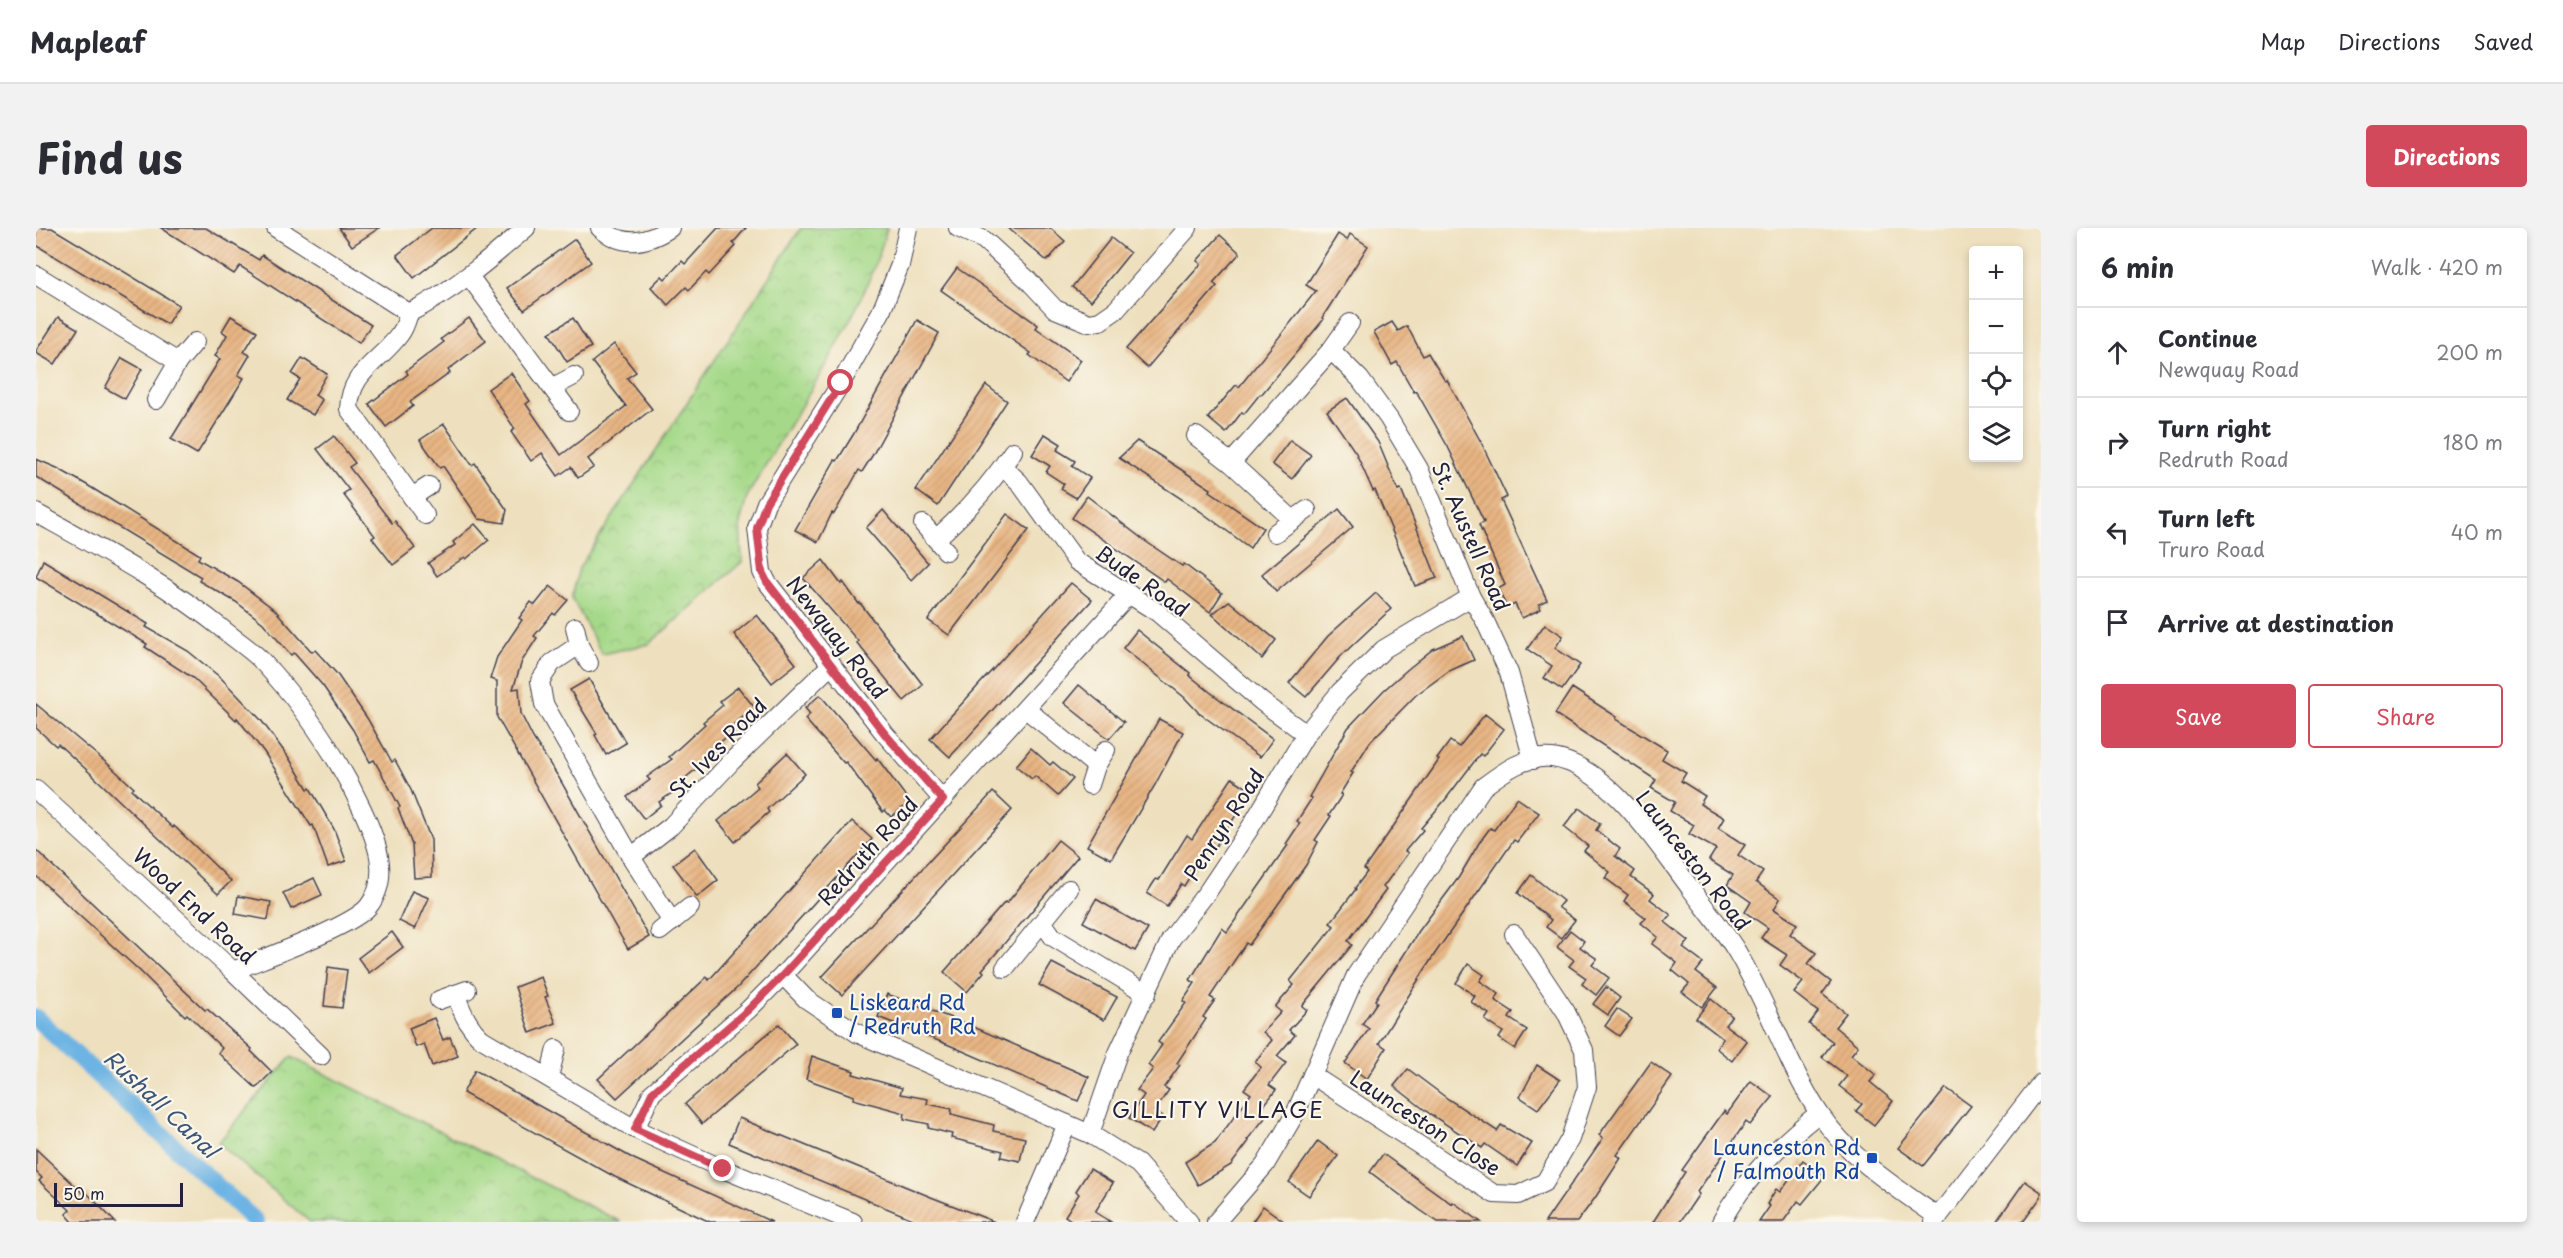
<!DOCTYPE html>
<meta charset="utf-8">
<style>
body{margin:0;font-family:"Playpen Sans",sans-serif;background:#f2f2f3;color:#2b2b33}
.controls{position:absolute;right:18px;top:18px;display:grid;overflow:hidden;border-radius:6px;box-shadow:0 3px 9px #0003}
.controls button{width:54px;height:54px;display:grid;place-items:center;padding:0;border:0;border-bottom:2px solid #e1e1e2;background:#fff;color:#2b2b33;font:30px sans-serif}
.scale{position:absolute;left:18px;bottom:15px;width:129px;box-sizing:border-box;padding-left:6px;border:3px solid #22223b;border-top:0;font-size:16px;line-height:21px;white-space:nowrap;color:#22223b;-webkit-text-stroke:4px #fbf7ec;paint-order:stroke}
.stop{position:absolute;width:18px;height:18px;margin:-14px;border:4px solid #d1495b;border-radius:50%;background:#fff}
.stop.end{background:#d1495b;border-color:#fff;box-shadow:0 2px 6px #0008}
.list{margin:0;padding:0;list-style:none}
h2{display:flex;justify-content:space-between;align-items:center;height:78px;margin:0;padding:0 24px;font-size:26px}
h2 small{font-size:20px;font-weight:400;color:#7c7c81}
.list li{display:grid;grid-template-columns:39px 1fr auto;gap:18px;align-items:center;box-sizing:border-box;height:90px;padding:0 24px;border-top:2px solid #e1e1e2}
.list b{display:block;font-size:22px;white-space:nowrap}
.list p{margin:0;font-size:20px;white-space:nowrap;color:#7c7c81}
.list em{font-size:20px;font-style:normal;color:#7c7c81}
.actions{display:flex;gap:12px;padding:18px 24px}
.actions a{flex:1;padding:14px 0;border:2px solid #d1495b;border-radius:6px;text-align:center;font-size:21px;color:#d1495b}
.actions .main{background:#d1495b;color:#fff}
.icon{flex:none;width:33px;height:33px;fill:none;stroke:currentColor;stroke-width:2;stroke-linecap:round;stroke-linejoin:round}
.map{position:relative;flex:none;width:2005px;height:994px;overflow:hidden;border-radius:6px}
header{display:flex;align-items:center;gap:36px;box-sizing:border-box;height:84px;padding:0 30px;background:#fff;border-bottom:2px solid #e1e1e2}
header strong{font-size:28px}
nav{display:flex;gap:33px;margin-inline-start:auto;font-size:21px}
.intro{display:flex;align-items:center;justify-content:space-between;box-sizing:border-box;height:144px;padding:0 36px}
h1{margin:0;font-size:42px}
.button{padding:15px 27px;border-radius:6px;background:#d1495b;color:#fff;font-size:21px;font-weight:700}
main{display:flex;gap:36px;padding:0 36px}
aside{flex:1;background:#fff;border-radius:6px;box-shadow:0 3px 9px #0003}
.map>svg:first-child{display:block}
.park{fill:url(#park-crowns);stroke:#647e62;stroke-width:1.5}
.lines{fill:none;stroke-linecap:round;stroke-linejoin:round}
.canal{stroke:#6db4e4;stroke-width:18}
.building{fill:url(#building-hatch)}
.street-casing{stroke:#413e4f;stroke-width:20}
.street{stroke:#fff;stroke-width:18}
.route{stroke:#d1495b;stroke-width:8}
.transit-dot{fill:#1a4fb4;stroke:#fbf7ec;stroke-width:2}
.labels{text-anchor:middle;dominant-baseline:central;stroke-width:4.5;stroke-linejoin:round;paint-order:stroke}
.street-label{font-size:21px;fill:#22223b;stroke:#fbf7ec}
.transit-label{font-size:21px;fill:#164399;stroke:#fbf7ec;text-anchor:start}
.water-label{font-size:22px;font-style:italic;fill:#3c5576;stroke:#fbf7ec}
.neighbourhood-label{font-size:22px;letter-spacing:1.5px;fill:#22223b;stroke:#fbf7ec}
</style>
<header>
<strong>Mapleaf</strong>
<nav><a>Map</a><a>Directions</a><a>Saved</a></nav>
</header>
<div class="intro"><h1>Find us</h1><a class="button">Directions</a></div>
<main>
<div class="map">
<svg width="2005" height="994" viewBox="0 0 2005 994">
<defs>
<pattern id="park-crowns" width="20" height="18" patternUnits="userSpaceOnUse" patternTransform="scale(1.5)"><rect width="20" height="18" fill="#a5d989"/><path d="M2 6a3 3 0 1 1 6 0M12 15a3 3 0 1 1 6 0" fill="none" stroke="#8eba77"/></pattern>
<pattern id="building-hatch" width="6" height="6" patternUnits="userSpaceOnUse" patternTransform="scale(1.5)"><rect width="6" height="6" fill="#e8b583"/><path d="M-1 1l2-2M0 6l6-6M5 7l2-2" fill="none" stroke="#c79b72"/></pattern>
</defs>
<rect width="100%" height="100%" fill="#fbf7ec"/>
<filter id="ink" filterUnits="userSpaceOnUse"><feTurbulence type="fractalNoise" baseFrequency=".0167" numOctaves="2"/><feDisplacementMap in="SourceGraphic" scale="12" xChannelSelector="R" yChannelSelector="G"/><feConvolveMatrix kernelMatrix="1 2 1 2 8 2 1 2 1" color-interpolation-filters="sRGB"/></filter>
<filter id="wash" filterUnits="userSpaceOnUse"><feTurbulence type="fractalNoise" baseFrequency=".008" numOctaves="4" result="noise"/><feDisplacementMap in="SourceGraphic" scale="24" xChannelSelector="R" yChannelSelector="G"/><feGaussianBlur stdDeviation="1.35" result="paint"/><feColorMatrix in="noise" values="0 0 0 0 0 0 0 0 0 0 0 0 0 0 0 0 0 1.4 0 .05"/><feComposite in="paint" operator="in"/></filter>
<g filter="url(#wash)">
<rect width="100%" height="100%" fill="#eee0be"/>
<g class="park">
<path d="M765,0H851C826,94 758,184 711,269L704,295L706,334L613,416L566,426L536,370L543,340Z"/>
<polygon points="255,829 585,994 274,994 182,915"/>
</g>
<g class="lines">
<polyline class="canal" points="0,790 220,994"/>
</g>
<g id="blocks">
<g class="building">
<polygon points="0,0 16,0 143,77 131,96 0,17"/>
<polygon points="125,0 170,0 223,32 226,27 335,97 323,115 204,38 198,46"/>
<polygon points="303,0 343,0 316,18"/>
<polygon points="396,0 442,0 378,50 361,27"/>
<polygon points="682,0 710,0 697,15 700,18 673,47 670,44 653,62 650,59 632,77 615,59 626,48 629,51 646,33 649,36"/>
<polygon points="972,0 1014,0 1029,13 1011,33"/>
<polygon points="1302,6 1311,12 1314,6 1332,18 1286,90 1288,91 1225,167 1224,166 1208,186 1206,184 1190,205 1172,190 1200,157 1203,159 1280,63 1270,57"/>
<polygon points="1184,7 1204,25 1177,55 1181,58 1111,140 1090,121 1165,36 1161,33"/>
<polygon points="1075,10 1094,25 1055,73 1036,59"/>
<polygon points="539,11 555,34 488,82 471,60"/>
<polygon points="921,40 1002,97 1000,100 1045,132 1030,154 993,127 995,125 905,62"/>
<polygon points="195,88 221,103 208,124 214,127 202,147 208,150 161,226 135,211 184,131 179,128 191,107 186,103"/>
<polygon points="22,89 42,101 19,136 0,125 0,123"/>
<polygon points="433,90 450,113 412,142 414,145 374,174 377,178 350,199 333,176 372,146 370,143 408,114 405,111"/>
<polygon points="537,90 555,119 531,134 513,105"/>
<polygon points="881,92 903,105 836,228 826,244 823,242 798,286 796,285 782,314 759,302 799,232 801,233 817,207"/>
<polygon points="1356,94 1362,103 1371,98 1387,128 1392,125 1409,153 1411,152 1445,214 1471,269 1465,272 1511,372 1503,376 1505,381 1486,390 1479,376 1471,380 1462,361 1469,357 1443,297 1448,294 1412,219 1380,163 1378,164 1361,134 1356,137 1338,104"/>
<polygon points="578,116 600,144 591,150 616,181 552,231 558,239 542,250 535,239 522,248 506,225 495,233 475,204 479,201 452,161 475,145 494,173 490,176 525,227 590,178 556,134"/>
<polygon points="86,130 106,141 89,171 69,160"/>
<polygon points="266,130 291,146 279,167 286,172 277,187 251,172 264,151 256,146"/>
<polygon points="950,157 971,173 902,278 880,262"/>
<polygon points="1311,170 1342,214 1362,262 1365,261 1401,350 1379,358 1339,262 1337,263 1320,225 1291,183"/>
<polygon points="408,196 436,237 439,235 471,282 468,295 443,291 407,238 404,240 384,212"/>
<polygon points="1009,206 1025,216 1021,222 1039,233 1036,238 1054,250 1040,270 1025,261 1028,256 1010,244 1014,238 996,227"/>
<polygon points="298,208 319,235 313,239 356,295 359,293 379,320 357,337 336,310 339,308 307,266 313,262 281,221"/>
<polygon points="1254,212 1275,227 1256,251 1236,236"/>
<polygon points="1101,213 1175,261 1174,263 1227,300 1214,320 1164,283 1083,230"/>
<polygon points="0,231 21,240 51,257 164,327 162,331 202,354 239,382 276,424 279,422 301,446 331,490 356,534 359,532 375,562 395,612 396,649 378,650 376,617 362,580 364,579 338,532 334,534 317,502 287,458 258,425 255,427 227,395 200,374 163,353 165,349 0,249"/>
<polygon points="1051,268 1109,313 1146,338 1148,336 1186,365 1174,384 1131,351 1129,354 1036,290"/>
<polygon points="1303,281 1317,299 1240,364 1226,346"/>
<polygon points="847,282 892,335 875,352 830,300"/>
<polygon points="971,286 993,302 913,407 892,392"/>
<polygon points="439,296 453,312 430,331 429,329 401,348 392,335 419,317 417,314"/>
<polygon points="7,332 112,396 110,399 152,423 185,450 225,492 253,530 272,561 274,560 298,601 310,633 292,639 277,597 275,598 228,524 201,490 200,492 157,450 109,419 111,416 0,349"/>
<polygon points="787,332 805,356 807,354 823,376 824,375 887,457 868,473 821,415 822,413 767,350"/>
<polygon points="1035,355 1056,372 914,529 894,511"/>
<polygon points="514,358 532,372 519,387 517,385 498,408 501,410 486,433 477,461 483,460 485,486 497,510 523,550 613,709 592,721 461,489 461,453 454,451 461,429 486,392 483,390 495,374 499,377"/>
<polygon points="1340,365 1355,381 1306,427 1270,469 1253,455 1292,408"/>
<polygon points="1193,373 1240,412 1226,431 1176,386"/>
<polygon points="721,387 760,436 736,455 698,406"/>
<polygon points="1509,396 1527,408 1519,420 1544,437 1526,462 1508,450 1516,438 1491,421"/>
<polygon points="1101,402 1154,445 1153,447 1174,464 1237,511 1224,529 1163,485 1148,469 1087,420"/>
<polygon points="1427,408 1438,432 1413,443 1380,467 1334,514 1315,544 1317,545 1304,566 1306,567 1293,587 1295,588 1279,612 1282,614 1270,637 1213,717 1210,715 1174,769 1179,772 1167,789 1170,791 1141,835 1144,837 1128,859 1133,862 1118,883 1127,888 1116,905 1093,890 1108,867 1101,862 1117,841 1112,837 1126,817 1122,814 1150,775 1147,773 1159,755 1154,752 1186,700 1191,704 1252,617 1250,616 1264,595 1261,593 1276,570 1273,569 1312,500 1348,462 1372,441 1397,421"/>
<polygon points="553,451 590,515 570,527 559,507 561,506 534,462"/>
<polygon points="1043,457 1088,494 1073,511 1028,475"/>
<polygon points="702,459 719,480 698,496 701,500 681,517 684,519 664,535 665,537 643,555 646,558 623,574 625,577 608,591 591,569 614,552 611,549 636,531 633,529 669,496 667,494 687,477 684,473"/>
<polygon points="1536,460 1581,489 1580,491 1631,522 1626,531 1650,545 1645,553 1669,568 1664,576 1688,590 1682,600 1709,617 1702,627 1727,644 1720,654 1744,671 1738,681 1761,696 1754,706 1780,725 1772,736 1795,754 1786,766 1810,785 1799,799 1822,818 1815,827 1840,847 1834,854 1857,873 1838,897 1820,883 1826,876 1803,858 1811,848 1786,829 1797,814 1773,796 1782,784 1758,765 1767,754 1744,737 1751,727 1725,710 1732,700 1709,684 1715,674 1691,657 1697,647 1673,632 1680,621 1653,606 1658,597 1634,583 1639,574 1615,560 1620,552 1519,486"/>
<polygon points="784,467 840,532 841,530 874,574 855,589 849,582 847,584 810,534 808,535 769,491 774,486 769,480"/>
<polygon points="0,476 73,537 98,560 96,562 137,600 138,598 195,653 182,666 53,544 22,516 20,518 0,500"/>
<polygon points="1449,486 1468,501 1447,528 1444,526 1409,572 1385,600 1387,602 1369,623 1372,625 1347,659 1350,662 1312,713 1316,717 1266,778 1271,782 1253,802 1259,807 1241,828 1250,835 1233,857 1240,862 1222,885 1229,890 1211,912 1213,913 1195,937 1162,957 1149,934 1179,915 1215,866 1208,861 1225,839 1219,834 1236,812 1227,804 1245,784 1239,779 1258,757 1254,753 1298,698 1294,695 1320,661 1319,660 1331,644 1328,641 1403,532 1401,531 1414,513 1423,519"/>
<polygon points="1123,491 1147,504 1119,557 1075,631 1051,618"/>
<polygon points="995,520 1014,537 1017,534 1037,551 1022,568 999,548 996,551 980,538"/>
<polygon points="751,525 769,546 731,581 733,584 699,614 682,593 722,559 719,555"/>
<polygon points="1196,550 1216,563 1179,619 1174,616 1148,658 1145,656 1131,678 1111,665 1120,651 1123,652 1151,607 1156,611"/>
<polygon points="957,564 976,582 806,767 786,749"/>
<polygon points="1481,570 1503,585 1481,614 1478,612 1398,727 1343,815 1350,820 1331,851 1309,835 1333,801 1326,796 1341,774 1339,772 1383,703 1423,649 1443,615 1454,600 1458,602"/>
<polygon points="1543,580 1564,596 1560,602 1584,621 1579,628 1599,643 1595,649 1618,666 1614,671 1635,687 1629,694 1653,713 1647,720 1667,735 1660,744 1681,760 1666,779 1646,764 1653,756 1636,742 1641,735 1616,716 1622,709 1605,695 1610,690 1588,673 1592,667 1569,650 1574,644 1548,623 1552,618 1528,599"/>
<polygon points="816,593 836,611 702,759 581,870 562,851 671,749 673,752"/>
<polygon points="1022,612 1042,628 946,742 948,744 931,764 908,744 969,674 971,675"/>
<polygon points="659,620 682,652 661,669 637,637"/>
<polygon points="0,622 169,782 171,781 216,821 215,823 236,844 220,860 182,825 186,820 151,786 149,788 105,744 0,648"/>
<polygon points="1495,647 1527,673 1522,679 1539,692 1525,710 1510,699 1515,692 1482,665"/>
<polygon points="278,650 286,667 255,681 247,665"/>
<polygon points="376,663 393,670 379,701 363,693"/>
<polygon points="202,668 235,674 232,692 199,686"/>
<polygon points="1060,671 1112,701 1099,723 1047,694"/>
<polygon points="1534,702 1548,713 1544,719 1561,731 1556,737 1573,750 1560,767 1546,756 1550,750 1533,738 1538,732 1521,719"/>
<polygon points="356,704 367,719 333,745 322,730"/>
<polygon points="1016,735 1081,769 1068,792 1003,757"/>
<polygon points="1432,736 1448,747 1444,753 1463,766 1459,772 1477,784 1473,790 1491,802 1479,821 1463,810 1467,804 1449,792 1453,786 1435,774 1439,768 1420,755"/>
<polygon points="292,739 311,742 306,780 288,778"/>
<polygon points="505,749 512,768 509,769 520,795 494,805 479,759"/>
<polygon points="1570,759 1584,770 1572,787 1557,776"/>
<polygon points="851,766 926,794 1053,849 1042,873 913,817 842,789"/>
<polygon points="1675,771 1696,788 1689,797 1711,813 1696,833 1680,820 1687,811 1660,790"/>
<polygon points="1581,781 1596,791 1583,808 1569,798"/>
<polygon points="398,790 407,812 414,809 422,828 396,838 388,816 380,819 373,800"/>
<polygon points="743,796 760,816 666,896 649,876"/>
<polygon points="776,828 818,843 817,846 866,860 864,866 892,871 891,876 916,881 915,886 958,897 957,903 989,910 984,933 965,929 967,923 915,910 916,906 892,900 893,896 868,891 869,885 817,871 818,868 770,851"/>
<polygon points="1615,834 1636,849 1581,927 1585,930 1559,970 1541,994 1509,994 1567,910 1563,907"/>
<polygon points="1501,837 1524,852 1502,881 1484,869"/>
<polygon points="1372,841 1412,871 1461,903 1465,897 1496,915 1481,938 1449,916 1446,920 1394,886 1358,858"/>
<polygon points="439,842 598,931 736,994 674,994 579,949 427,865"/>
<polygon points="1715,853 1737,869 1714,897 1710,894 1661,964 1663,966 1644,994 1617,994 1649,944 1646,942 1656,928 1688,883 1691,886"/>
<polygon points="1910,860 1935,878 1887,938 1862,920"/>
<polygon points="703,890 895,969 959,994 884,994 693,915"/>
<polygon points="1282,913 1302,928 1273,968 1253,954"/>
<polygon points="0,921 49,967 51,965 79,994 37,994 30,986 34,982 3,953 6,950 0,944"/>
<polygon points="1347,926 1416,976 1417,974 1445,994 1402,994 1384,982 1334,944"/>
<polygon points="1767,932 1789,948 1766,976 1762,973 1747,994 1723,994 1734,978 1731,976 1740,961 1744,964"/>
<polygon points="1054,941 1077,955 1059,984 1075,994 1038,994 1029,988 1043,966 1040,963"/>
<polygon points="1989,953 2005,964 2005,969 1987,994 1960,994"/>
<polygon points="1227,978 1249,994 1216,994"/>
</g>
</g>
</g>
<g filter="url(#ink)">
<use href="#blocks" fill-opacity="0" stroke="#413e4f" stroke-width="1.5"/>
<g class="lines">
<defs>
<g id="street">
<polyline points="240,0 373,85"/>
<path d="M564,0C587,20 611,15 634,0"/>
<polyline points="872,0 864,37 845,84 805,155 730,275 721,300 726,344 731,354 849,506 907,572"/>
<polyline points="922,0 948,12 992,52 1019,81 1053,95 1064,93 1080,82 1152,0"/>
<polyline points="0,47 142,134"/>
<polyline points="433,48 533,183"/>
<path d="M373,85C371,91 369,100 364,106C344,134 314,143 313,181L389,287"/>
<path d="M373,85C417,63 453,32 490,0"/>
<polyline points="1295,122 1324,151 1353,191 1383,241 1435,369 1449,393 1473,445 1497,532"/>
<polyline points="517,159 538,148"/>
<polyline points="120,172 142,134 159,114"/>
<polyline points="1160,208 1195,235 1257,292"/>
<polyline points="1195,235 1295,122 1314,95"/>
<polyline points="967,239 983,254 1040,333 1121,384 1226,474 1270,506"/>
<polyline points="376,269 393,258"/>
<path d="M0,285C65,321 131,356 189,403C200,412 214,421 224,431C265,475 301,527 326,581C340,611 356,649 332,679C315,699 225,731 197,743"/>
<polyline points="887,296 910,323"/>
<polyline points="1239,305 1271,282"/>
<path d="M900,311C929,285 956,255 977,223"/>
<polyline points="539,399 543,417 553,435"/>
<polyline points="543,417 516,435 504,453 508,476 595,629 636,694"/>
<polyline points="993,478 996,486 1060,538"/>
<polyline points="1054,557 1060,538 1070,522"/>
<polyline points="0,562 197,743 285,828"/>
<polyline points="595,629 635,598 696,533 796,436"/>
<polyline points="1007,695 1017,709 1111,766"/>
<polyline points="624,703 654,679"/>
<polyline points="969,740 1033,661"/>
<polyline points="747,747 770,771 821,805 1054,906 1102,936 1153,994"/>
<path d="M419,766C426,783 432,799 446,811L599,901L687,941L817,994"/>
<polyline points="403,772 431,762"/>
<polyline points="1276,847 1458,966 1482,967 1509,954 1534,911 1551,859 1548,822 1530,784 1478,706"/>
<polyline points="513,849 520,821"/>
<polyline points="599,901 616,865 712,782 747,747 1093,366"/>
<polyline points="1054,906 1082,825 1135,711 1172,663 1214,600 1270,506 1304,464 1348,421 1435,369"/>
<polyline points="989,994 1031,896"/>
<path d="M1180,994L1229,937L1259,886L1320,747L1447,559C1467,544 1489,527 1516,530C1572,537 1623,619 1655,661C1669,680 1685,699 1698,719C1731,772 1749,833 1783,885C1813,930 1858,958 1902,989"/>
<path d="M1685,994C1709,950 1744,916 1783,885"/>
<polyline points="1898,994 2005,855"/>
</g>
</defs>
<use href="#street" class="street-casing"/>
<use href="#street" class="street"/>
</g>
</g>
<g class="lines" filter="url(#ink)">
<polyline class="route" points="687,941 599,901 616,865 712,782 747,747 907,572 849,506 731,354 726,344 721,300 730,275 805,155"/>
</g>
<g class="transit-dot">
<rect x="795" y="779" width="12" height="12" rx="3"/>
<rect x="1830" y="924" width="12" height="12" rx="3"/>
</g>
<g class="labels">
<g class="street-label">
<text transform="translate(1436 308) rotate(66)">St. Austell Road</text>
<text transform="translate(1107 352) rotate(35)">Bude Road</text>
<text transform="translate(802 409) rotate(52)">Newquay Road</text>
<text transform="translate(681 519) rotate(-46)">St. Ives Road</text>
<text transform="translate(1187 596) rotate(-57)">Penryn Road</text>
<text transform="translate(831 622) rotate(-48)">Redruth Road</text>
<text transform="translate(1658 632) rotate(52)">Launceston Road</text>
<text transform="translate(159 677) rotate(43)">Wood End Road</text>
<text transform="translate(1390 894) rotate(33)">Launceston Close</text>
</g>
<g class="transit-label">
<text x="813" y="773">Liskeard Rd<tspan x="813" dy="24">/ Redruth Rd</tspan></text>
<text x="1824" y="918" text-anchor="end">Launceston Rd<tspan x="1824" dy="24">/ Falmouth Rd</tspan></text>
</g>
<g class="water-label">
<text transform="translate(126 875) rotate(43)">Rushall Canal</text>
</g>
<g class="neighbourhood-label">
<text x="1182" y="880">GILLITY VILLAGE</text>
</g>
</g>
</svg>
<div class="controls">
<button>+</button>
<button>−</button>
<button><svg class="icon" aria-label="locate" viewBox="0 0 24 24"><circle cx="12" cy="12" r="6"/><path d="M12 2v4M12 18v4M2 12h4M18 12h4"/></svg></button>
<button><svg class="icon" aria-label="layers" viewBox="0 0 24 24"><path d="M12 4l9 5-9 5-9-5zM3 14l9 5 9-5"/></svg></button>
</div>
<div class="scale">50 m</div>
<div class="stop" style="left:805px;top:155px"></div>
<div class="stop end" style="left:687px;top:941px"></div>
</div>
<aside>
<h2>6 min<small>Walk · 420 m</small></h2>
<ul class="list">
<li><svg class="icon" aria-label="ahead" viewBox="0 0 24 24"><path d="M12 20V5M6 11l6-6 6 6"/></svg><div><b>Continue</b><p>Newquay Road</p></div><em>200 m</em></li>
<li><svg class="icon" aria-label="right" viewBox="0 0 24 24"><path d="M7 20v-9h11M14 6l5 5-5 5"/></svg><div><b>Turn right</b><p>Redruth Road</p></div><em>180 m</em></li>
<li><svg class="icon" aria-label="left" viewBox="0 0 24 24"><path d="M17 20v-9H6M10 6l-5 5 5 5"/></svg><div><b>Turn left</b><p>Truro Road</p></div><em>40 m</em></li>
<li><svg class="icon" aria-label="arrive" viewBox="0 0 24 24"><path d="M6 21V4h12l-3 4 3 4H6"/></svg><div><b>Arrive at destination</b></div></li>
</ul>
<div class="actions"><a class="main">Save</a><a>Share</a></div>
</aside>
</main>
